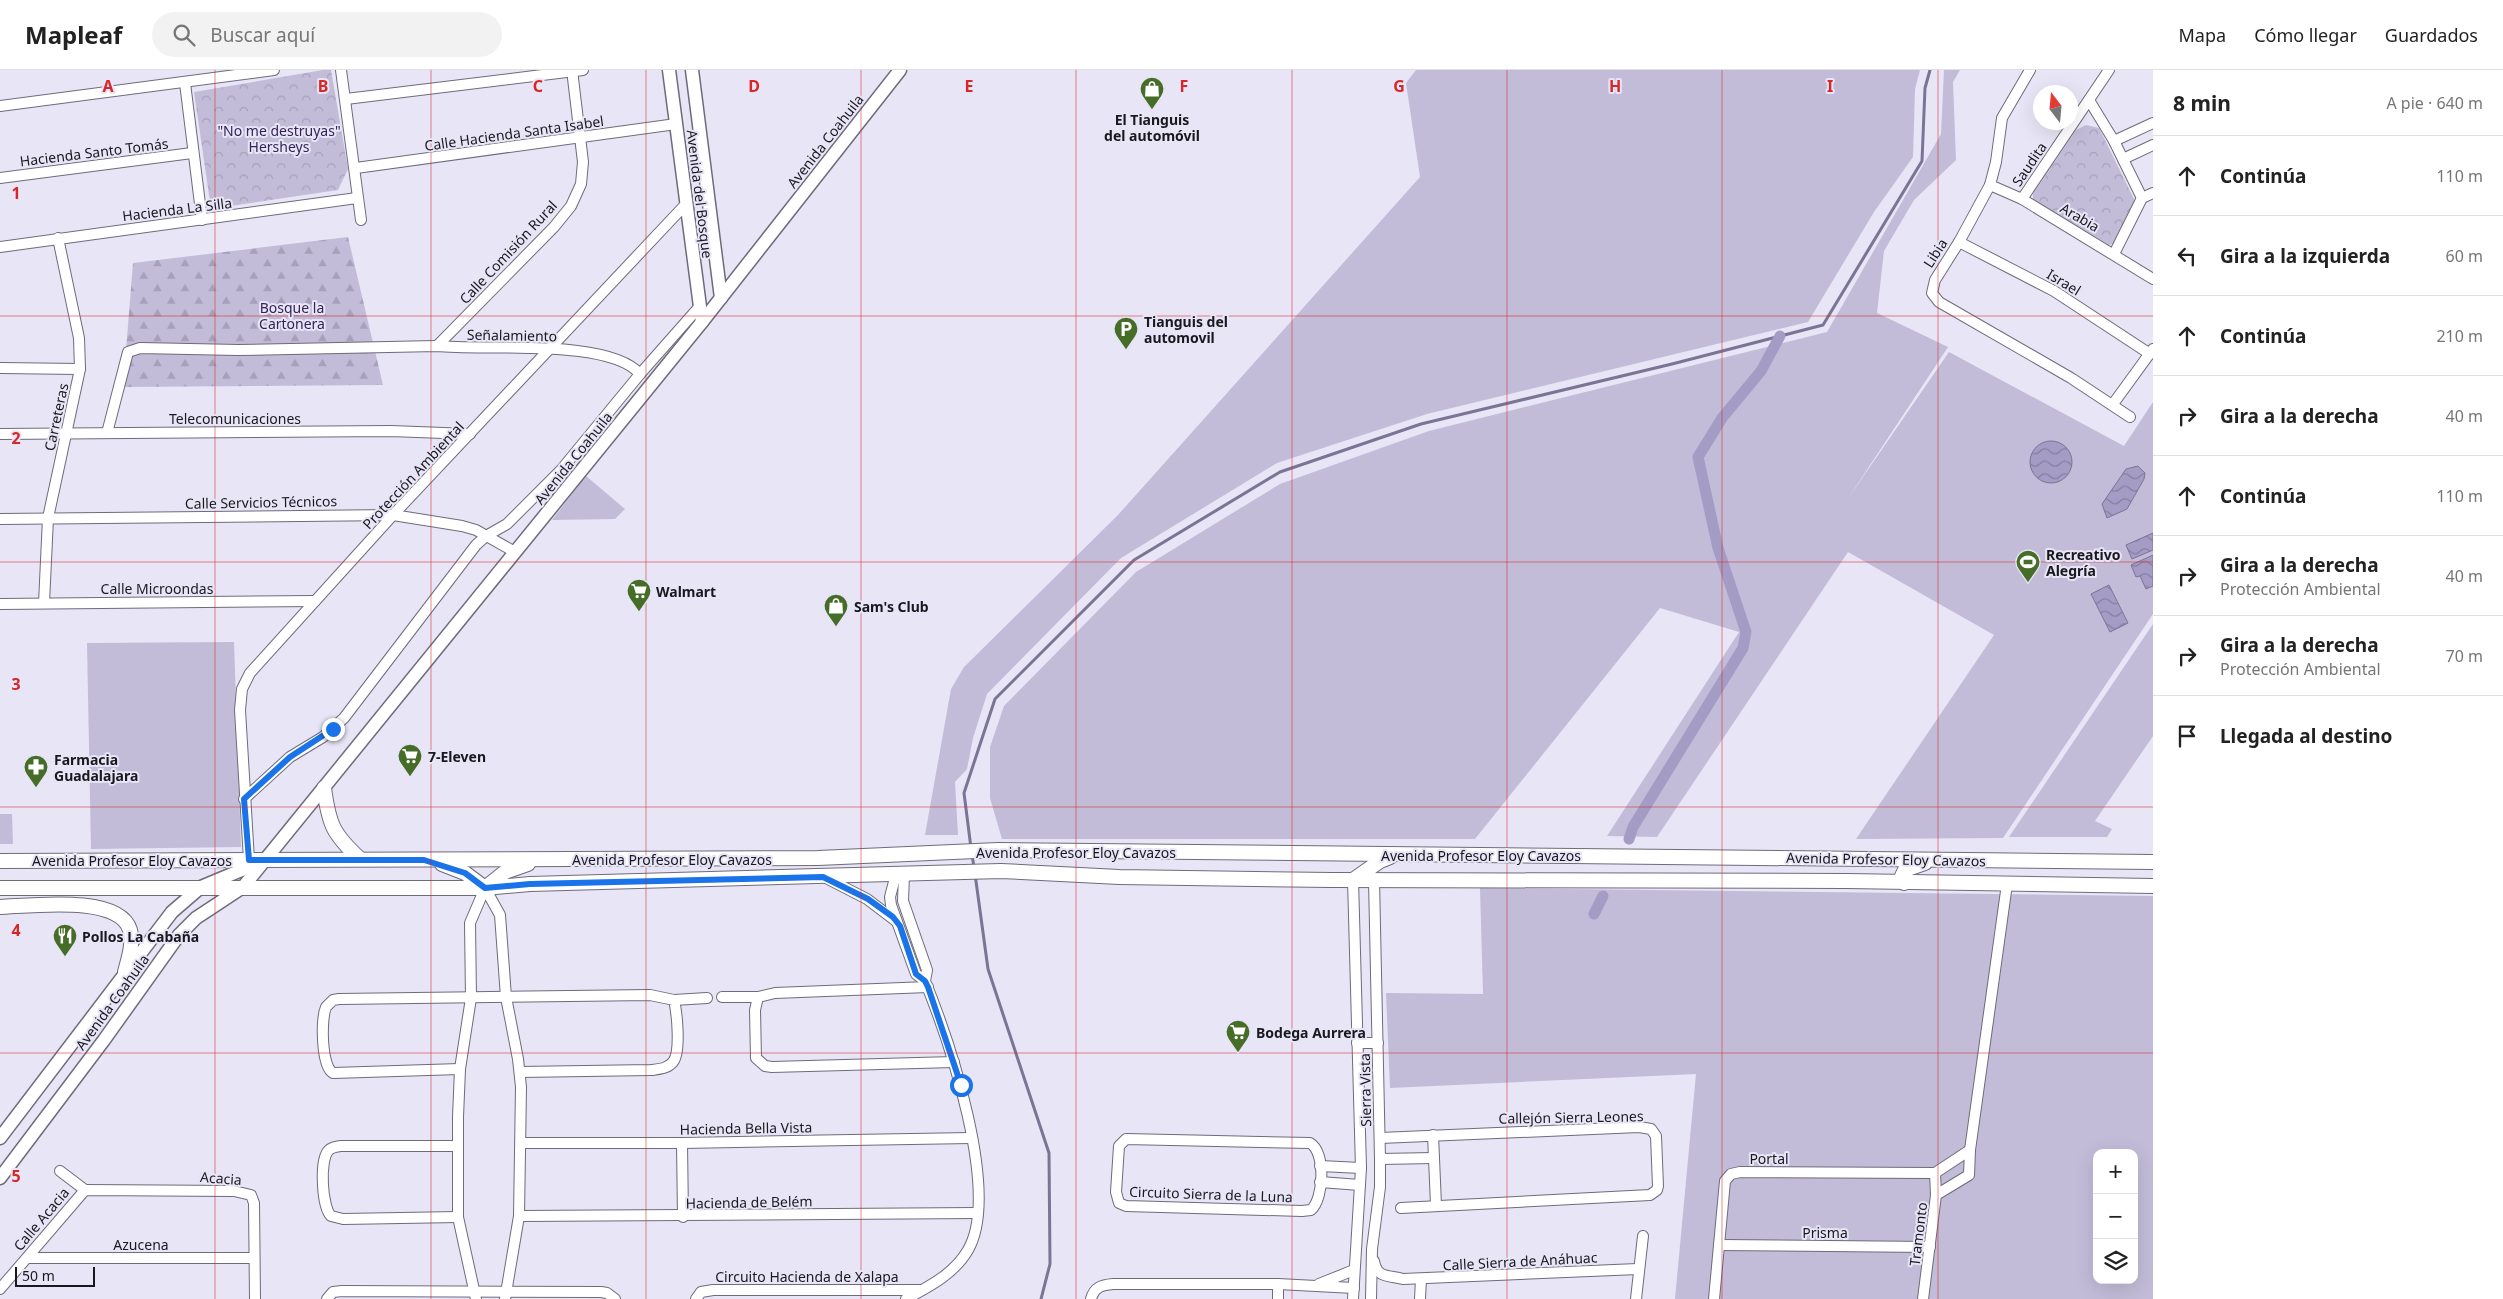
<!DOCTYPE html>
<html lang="es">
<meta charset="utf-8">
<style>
body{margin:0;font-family:"Noto Sans",sans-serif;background:#f2f2f2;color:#222}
.controls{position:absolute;right:15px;bottom:15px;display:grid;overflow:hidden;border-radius:10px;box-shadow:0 5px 20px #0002}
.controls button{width:45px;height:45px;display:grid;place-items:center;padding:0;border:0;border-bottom:1px solid #e0e0e0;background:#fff;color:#222;font:25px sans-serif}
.compass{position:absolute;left:2033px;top:15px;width:45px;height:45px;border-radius:50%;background:#fff;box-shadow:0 5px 20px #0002;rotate:344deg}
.scale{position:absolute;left:15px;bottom:12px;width:80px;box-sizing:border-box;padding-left:5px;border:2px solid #19181e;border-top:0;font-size:14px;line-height:18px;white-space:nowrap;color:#19181e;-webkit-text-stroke:4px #e8e5f6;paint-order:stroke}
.stop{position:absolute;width:15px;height:15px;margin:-11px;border:4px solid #1a73e8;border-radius:50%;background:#fff}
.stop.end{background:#1a73e8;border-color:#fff;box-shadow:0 1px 5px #0008}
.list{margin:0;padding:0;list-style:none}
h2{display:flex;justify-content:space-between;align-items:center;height:65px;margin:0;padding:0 20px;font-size:21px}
h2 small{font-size:16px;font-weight:400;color:#767676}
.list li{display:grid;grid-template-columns:32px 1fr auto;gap:15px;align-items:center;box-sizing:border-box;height:80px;padding:0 20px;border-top:1px solid #e0e0e0}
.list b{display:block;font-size:19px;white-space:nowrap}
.list p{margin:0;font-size:16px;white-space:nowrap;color:#767676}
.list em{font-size:16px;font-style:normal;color:#767676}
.icon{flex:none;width:28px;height:28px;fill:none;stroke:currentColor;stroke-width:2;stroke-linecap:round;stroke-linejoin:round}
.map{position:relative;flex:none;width:2153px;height:1229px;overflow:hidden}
header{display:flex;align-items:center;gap:30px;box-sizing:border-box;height:70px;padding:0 25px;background:#fff;border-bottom:1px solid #e0e0e0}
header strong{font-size:24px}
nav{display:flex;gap:28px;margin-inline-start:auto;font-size:18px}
.search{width:350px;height:45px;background:#f2f2f2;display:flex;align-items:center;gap:12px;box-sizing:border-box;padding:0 18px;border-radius:28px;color:#767676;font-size:19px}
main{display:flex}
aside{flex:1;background:#fff}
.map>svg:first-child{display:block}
.grass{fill:#c2bcd8;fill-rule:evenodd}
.forest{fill:url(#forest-firs)}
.park{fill:url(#park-crowns)}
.water{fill:url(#water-waves);stroke:#7b7494}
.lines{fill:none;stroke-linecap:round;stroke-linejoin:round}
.stream{stroke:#7b7494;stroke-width:3}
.canal{stroke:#a59cc6;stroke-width:11}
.minor-casing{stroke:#6e6b7b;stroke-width:12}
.tertiary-casing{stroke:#6e6b7b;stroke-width:15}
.secondary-casing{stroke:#6e6b7b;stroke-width:16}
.minor{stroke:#fff;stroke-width:10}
.tertiary{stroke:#fff;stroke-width:12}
.secondary{stroke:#fff;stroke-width:14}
.route{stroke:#1a73e8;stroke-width:6}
.grid{fill:none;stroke:#d62828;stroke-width:1;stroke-opacity:0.55}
.labels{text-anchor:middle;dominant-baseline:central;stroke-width:4;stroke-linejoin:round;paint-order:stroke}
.poi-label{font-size:14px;font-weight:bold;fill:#19181e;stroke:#e8e5f6;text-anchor:start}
.park-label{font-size:14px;fill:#332358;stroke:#e8e5f6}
.street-label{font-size:14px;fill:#19181e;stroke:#e8e5f6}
.grid-label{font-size:16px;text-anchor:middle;font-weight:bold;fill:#d62828;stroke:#e8e5f6;stroke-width:4;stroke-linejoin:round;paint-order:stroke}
</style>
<header>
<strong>Mapleaf</strong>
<div class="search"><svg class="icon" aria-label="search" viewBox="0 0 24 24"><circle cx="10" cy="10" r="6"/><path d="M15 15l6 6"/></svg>Buscar aquí</div>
<nav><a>Mapa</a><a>Cómo llegar</a><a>Guardados</a></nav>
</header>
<main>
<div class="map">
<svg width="2153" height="1229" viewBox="0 0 2153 1229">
<defs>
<pattern id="forest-firs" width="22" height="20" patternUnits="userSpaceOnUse" patternTransform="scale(1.25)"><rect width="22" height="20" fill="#c2bcd8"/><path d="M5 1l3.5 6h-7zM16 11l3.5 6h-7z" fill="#a6a1b9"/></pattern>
<pattern id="park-crowns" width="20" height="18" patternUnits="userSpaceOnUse" patternTransform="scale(1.25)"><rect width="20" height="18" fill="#c2bcd8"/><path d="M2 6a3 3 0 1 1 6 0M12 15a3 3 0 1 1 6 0" fill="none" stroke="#a6a1b9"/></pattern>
<pattern id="water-waves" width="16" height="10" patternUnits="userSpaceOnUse" patternTransform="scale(1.25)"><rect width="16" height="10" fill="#a59cc6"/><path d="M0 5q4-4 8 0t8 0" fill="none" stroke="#867ea0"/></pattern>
</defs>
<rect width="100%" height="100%" fill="#e8e5f6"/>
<g class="grass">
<polygon points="1416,0 1920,0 1915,19 1913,87 1874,142 1808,252 1427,344 1277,393 1121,488 987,624 973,668 967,699 955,712 958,765 925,765 951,619 964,597 1118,445 1420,107 1406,13"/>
<polygon points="1944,0 1960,0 1953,12 1956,90 1914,130 1884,181 1877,243 1948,277 1847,430 1949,282 2124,376 2153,332 2153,544 2003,768 1856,769 1994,565 1848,482 1657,767 1607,766 1739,562 1660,538 1475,769 1002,769 990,728 990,677 1004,636 1136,502 1280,414 1429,361 1827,262 1941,64"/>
<polygon points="586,406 625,439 615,449 552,450"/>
<polygon points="2153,554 2153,666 2095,751 2112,759 2107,767 2009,767"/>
<polygon points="234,572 241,777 91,779 87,573"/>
<polygon points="0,744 12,744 13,774 0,774"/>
<path d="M1480,818L2153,826V1229H1675L1696,1004L1390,1018L1386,923L1483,924ZM2097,1083H2134V1210H2097Z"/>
</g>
<polygon class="forest" points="348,167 383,315 123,317 133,193"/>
<g class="park">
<polygon points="323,0 331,0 348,99 338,120 211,139 194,22"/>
<polygon points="2086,55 2099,58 2135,131 2115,173 2109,175 2033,129 2033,124 2076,60"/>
</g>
<g class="water">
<circle cx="2051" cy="392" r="21"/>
<polygon points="2138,396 2145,403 2144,409 2127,439 2107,448 2102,434 2126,399"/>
<polygon points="2153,463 2153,480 2132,489 2126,475"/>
<polygon points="2153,485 2153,516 2146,519 2140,506 2136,507 2131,495"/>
<polygon points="2109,515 2128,553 2110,562 2091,524"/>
</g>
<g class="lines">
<g class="stream">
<polyline points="971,778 964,723 995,629 1134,490 1280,402 1421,354 1672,294 1823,255 1922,91 1925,18 1930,0"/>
<polyline points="972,784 974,798"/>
<polyline points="975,804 988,899 1049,1083 1050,1194 1041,1229"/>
</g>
<g class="canal">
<polyline points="1629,769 1633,757 1743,578 1746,562 1718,478 1698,387 1722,348 1761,301 1780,266"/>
<polyline points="1594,844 1603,826"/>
</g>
<defs>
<g id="minor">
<polyline points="341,0 361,150"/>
<polyline points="2030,0 2002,48 1996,92 1990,115 1959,172 1935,210 1932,223 1939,232 2071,308 2130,347"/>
<polyline points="185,13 202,150"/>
<polyline points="346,29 583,0"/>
<polyline points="2089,30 2114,71 2142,128"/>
<polyline points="0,36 274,0"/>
<polyline points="2114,71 2153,53"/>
<polyline points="2123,89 2153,75"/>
<polyline points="356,98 676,54"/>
<polyline points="0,108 192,83"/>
<polyline points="1990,115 2022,129 2153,209"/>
<polyline points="2142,128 2153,123"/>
<polyline points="2022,129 2109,0"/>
<polyline points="1959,172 2054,221 2150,284"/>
<polyline points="0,177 357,128"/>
<polyline points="2114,184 2142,128"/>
<polyline points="437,276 554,157 571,136 581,114 583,92 572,0"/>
<polyline points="0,298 80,299"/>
<polyline points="2113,334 2153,279"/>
<path d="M107,363L128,282L140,278L238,280L437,276C485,281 609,268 640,304"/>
<polyline points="0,364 391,361 470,364"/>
<polyline points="0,449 393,445 462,456 476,460 515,482"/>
<polyline points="44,533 48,448 80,299 79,268 58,168"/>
<polyline points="0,534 315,531"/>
<polyline points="244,729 290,687 323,667 344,648 476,475 486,466 507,454 561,400 640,304 700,236"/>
<polyline points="249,790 240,640 242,619 250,603 393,445 686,134"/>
<polyline points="896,804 890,827 891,835 916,904 925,911"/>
<path d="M904,805L903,831L927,900L925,911C949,970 1001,1123 968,1180C954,1204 930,1216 906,1229"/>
<polyline points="824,807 867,829 896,851"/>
<polyline points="1353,810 1361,1098 1353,1229"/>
<polyline points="928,917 775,923 758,927 755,940 756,988 765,996 772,997 954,992"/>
<polyline points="722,927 758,927"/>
<polyline points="674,930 707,928"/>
<polyline points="1357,973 1378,973"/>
<path d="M460,999L333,1003C321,996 321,949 326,937L333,930L339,929L650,925L674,930C677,943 681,982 673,992C667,999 659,999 651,1000L520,1002"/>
<polyline points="1433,1065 1436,1135"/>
<polyline points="1380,1068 1639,1057 1651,1059 1656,1066 1658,1116 1657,1120 1650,1125 1401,1138"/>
<path d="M1126,1069L1310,1073C1326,1082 1324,1129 1311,1140L1302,1141L1126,1136L1119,1133L1116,1122L1119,1076Z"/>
<polyline points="521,1073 682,1073 971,1068"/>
<polyline points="682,1073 683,1147"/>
<path d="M458,1076H340C337,1077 332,1077 329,1080C319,1089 322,1137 331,1146L343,1149L458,1147"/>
<polyline points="1380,1089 1434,1088"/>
<polyline points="1320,1096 1361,1098"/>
<polyline points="60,1101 85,1120"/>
<polyline points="1935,1103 1970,1080"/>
<polyline points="1320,1112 1360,1115"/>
<polyline points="1936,1125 1969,1105 1970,1080 2007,814"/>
<polyline points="519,1146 978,1143"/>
<polyline points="1719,1175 1930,1177"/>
<polyline points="28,1188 254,1188"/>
<path d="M1374,1191C1377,1209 1389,1205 1403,1209L1638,1199"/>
<polyline points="1319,1214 1354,1200"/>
<polyline points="0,1219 85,1120 234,1121 251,1125 254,1133 255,1229"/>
<polyline points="327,1229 333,1222 342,1221 601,1222 607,1223 615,1229"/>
<polyline points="476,1229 458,1147 458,1047 460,999 471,928 470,853 485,818 500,845 506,927 518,989 521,1017 519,1146 505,1229"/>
<polyline points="696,1229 701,1222 713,1220 922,1220"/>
<path d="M1091,1229C1094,1217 1102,1215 1113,1214H1278L1354,1218"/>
<polyline points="1278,1229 1278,1214"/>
<polyline points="1371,1229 1372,1179 1380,1117 1380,1089 1374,810"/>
<polyline points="1420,1229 1421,1209"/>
<polyline points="1636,1229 1643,1166"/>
<polyline points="1714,1229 1725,1111 1731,1104 1740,1102 1935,1103"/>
<polyline points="1923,1229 1936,1125 1935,1103"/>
</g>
<g id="tertiary">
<polyline points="669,0 702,252"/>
<polyline points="692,0 721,228"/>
<polyline points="0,1068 172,842 201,817 263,791"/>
<polyline points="0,1108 104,970 179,865 196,848 243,817 702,252 900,0"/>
</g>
<g id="secondary">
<path d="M324,718C329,755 333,764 360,789"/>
<polyline points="0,791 818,788 998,780 2153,792"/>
<polyline points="442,794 465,803 485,818"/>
<polyline points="1353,810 1380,791 1390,787"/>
<polyline points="1904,813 1902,806 1905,800 1925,793"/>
<polyline points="0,818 485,818 530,814 1001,801 1119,807 1332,810 1847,811 2153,816"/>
<polyline points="485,818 505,802 528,794"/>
<path d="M0,837C30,836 119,824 130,860C134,873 128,890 125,902"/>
</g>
</defs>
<use href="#minor" class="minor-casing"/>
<use href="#tertiary" class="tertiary-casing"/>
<use href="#secondary" class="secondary-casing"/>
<use href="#minor" class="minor"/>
<use href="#tertiary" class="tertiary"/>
<use href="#secondary" class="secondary"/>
</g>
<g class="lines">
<polyline class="route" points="333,659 290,687 244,729 249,790 424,790 465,803 485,818 530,814 823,807 868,829 893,847 900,856 916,904 925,911 928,917 961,1015"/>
</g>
<path class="grid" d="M215,0V1229M431,0V1229M646,0V1229M861,0V1229M1076,0V1229M1292,0V1229M1507,0V1229M1722,0V1229M1938,0V1229M0,246H2153M0,492H2153M0,737H2153M0,983H2153"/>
<defs>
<symbol id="shop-pin" viewBox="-11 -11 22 30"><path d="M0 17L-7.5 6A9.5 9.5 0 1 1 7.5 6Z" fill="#466d28" stroke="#e8e5f6"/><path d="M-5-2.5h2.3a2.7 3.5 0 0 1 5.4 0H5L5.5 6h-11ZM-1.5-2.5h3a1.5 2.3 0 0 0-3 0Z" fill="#fff"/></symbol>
<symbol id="parking-pin" viewBox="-11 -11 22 30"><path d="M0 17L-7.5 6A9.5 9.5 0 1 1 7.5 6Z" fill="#466d28" stroke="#e8e5f6"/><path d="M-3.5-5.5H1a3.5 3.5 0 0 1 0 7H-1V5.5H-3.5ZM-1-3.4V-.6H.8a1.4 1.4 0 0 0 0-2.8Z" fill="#fff"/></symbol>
<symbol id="stadium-pin" viewBox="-11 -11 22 30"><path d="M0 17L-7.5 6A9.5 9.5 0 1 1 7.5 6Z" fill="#466d28" stroke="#e8e5f6"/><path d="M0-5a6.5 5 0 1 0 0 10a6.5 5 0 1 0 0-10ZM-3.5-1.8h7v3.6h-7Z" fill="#fff"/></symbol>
<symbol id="supermarket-pin" viewBox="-11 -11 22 30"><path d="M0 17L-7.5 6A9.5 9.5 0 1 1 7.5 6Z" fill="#466d28" stroke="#e8e5f6"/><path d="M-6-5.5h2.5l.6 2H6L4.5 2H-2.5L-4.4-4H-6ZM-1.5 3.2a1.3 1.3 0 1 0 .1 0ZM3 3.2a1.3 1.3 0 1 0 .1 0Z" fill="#fff"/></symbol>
<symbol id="pharmacy-pin" viewBox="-11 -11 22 30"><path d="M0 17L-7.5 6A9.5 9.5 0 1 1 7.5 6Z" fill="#466d28" stroke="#e8e5f6"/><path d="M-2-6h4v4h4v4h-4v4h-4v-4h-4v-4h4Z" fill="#fff"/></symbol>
<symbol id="restaurant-pin" viewBox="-11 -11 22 30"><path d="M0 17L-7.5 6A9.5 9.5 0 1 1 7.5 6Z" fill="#466d28" stroke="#e8e5f6"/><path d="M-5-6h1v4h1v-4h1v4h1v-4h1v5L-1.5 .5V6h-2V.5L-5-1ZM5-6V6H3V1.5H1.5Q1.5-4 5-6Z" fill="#fff"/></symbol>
</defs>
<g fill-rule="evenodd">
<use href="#shop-pin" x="1138" y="5" width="28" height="38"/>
<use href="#parking-pin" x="1112" y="245" width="28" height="38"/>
<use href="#stadium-pin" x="2014" y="478" width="28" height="38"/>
<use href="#supermarket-pin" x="625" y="507" width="28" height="38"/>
<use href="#shop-pin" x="822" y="522" width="28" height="38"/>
<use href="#supermarket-pin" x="396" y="672" width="28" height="38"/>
<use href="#pharmacy-pin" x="22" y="683" width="28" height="38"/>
<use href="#restaurant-pin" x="51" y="852" width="28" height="38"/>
<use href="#supermarket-pin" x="1224" y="948" width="28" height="38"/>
</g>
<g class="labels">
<g class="poi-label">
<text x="1152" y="49" text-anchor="middle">El Tianguis<tspan x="1152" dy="16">del automóvil</tspan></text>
<text x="1144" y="251">Tianguis del<tspan x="1144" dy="16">automovil</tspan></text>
<text x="2046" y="484">Recreativo<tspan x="2046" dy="16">Alegría</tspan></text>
<text x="656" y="521">Walmart</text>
<text x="854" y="536">Sam's Club</text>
<text x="428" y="686">7-Eleven</text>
<text x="54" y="689">Farmacia<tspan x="54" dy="16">Guadalajara</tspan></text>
<text x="82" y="866">Pollos La Cabaña</text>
<text x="1256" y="962">Bodega Aurrera</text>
</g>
<g class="park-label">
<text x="279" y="60">"No me destruyas"<tspan x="279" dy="16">Hersheys</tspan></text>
<text x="292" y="237">Bosque la<tspan x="292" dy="16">Cartonera</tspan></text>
</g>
<g class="street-label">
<text transform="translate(514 63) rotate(-8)">Calle Hacienda Santa Isabel</text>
<text transform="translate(825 71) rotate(-52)">Avenida Coahuila</text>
<text transform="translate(94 82) rotate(-7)">Hacienda Santo Tomás</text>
<text transform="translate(2029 94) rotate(-56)">Saudita</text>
<text transform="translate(700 124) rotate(83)">Avenida del Bosque</text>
<text transform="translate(177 139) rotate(-7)">Hacienda La Silla</text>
<text transform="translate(2080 147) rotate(30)">Arabia</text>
<text transform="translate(508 182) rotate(-47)">Calle Comisión Rural</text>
<text transform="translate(1935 183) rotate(-57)">Libia</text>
<text transform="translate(2064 212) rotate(31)">Israel</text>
<text transform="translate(512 265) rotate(1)">Señalamiento</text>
<text transform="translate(56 347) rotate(-78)">Carreteras</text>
<text x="235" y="348">Telecomunicaciones</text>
<text transform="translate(573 388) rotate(-51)">Avenida Coahuila</text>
<text transform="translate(413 405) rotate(-47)">Protección Ambiental</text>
<text transform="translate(261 432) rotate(-1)">Calle Servicios Técnicos</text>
<text x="157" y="518">Calle Microondas</text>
<text x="1076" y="782">Avenida Profesor Eloy Cavazos</text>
<text x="1481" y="785">Avenida Profesor Eloy Cavazos</text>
<text x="672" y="789">Avenida Profesor Eloy Cavazos</text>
<text transform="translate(1886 789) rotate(1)">Avenida Profesor Eloy Cavazos</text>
<text x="132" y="790">Avenida Profesor Eloy Cavazos</text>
<text transform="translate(112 932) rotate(-54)">Avenida Coahuila</text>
<text transform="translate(1365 1020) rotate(-91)">Sierra Vista</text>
<text transform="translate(1571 1047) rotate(-1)">Callejón Sierra Leones</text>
<text transform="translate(746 1058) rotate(-1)">Hacienda Bella Vista</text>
<text x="1769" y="1088">Portal</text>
<text transform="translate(221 1108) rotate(4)">Acacia</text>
<text transform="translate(1211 1124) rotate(2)">Circuito Sierra de la Luna</text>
<text transform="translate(749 1132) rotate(-1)">Hacienda de Belém</text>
<text transform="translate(41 1149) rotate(-50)">Calle Acacia</text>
<text x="1825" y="1162">Prisma</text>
<text transform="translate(1918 1164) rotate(-83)">Tramonto</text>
<text x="141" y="1174">Azucena</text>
<text transform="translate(1520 1191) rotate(-3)">Calle Sierra de Anáhuac</text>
<text x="807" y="1206">Circuito Hacienda de Xalapa</text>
</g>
</g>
<g class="grid-label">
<text x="108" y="22">A</text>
<text x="323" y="22">B</text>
<text x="538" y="22">C</text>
<text x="754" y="22">D</text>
<text x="969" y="22">E</text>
<text x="1184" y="22">F</text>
<text x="1399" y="22">G</text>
<text x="1615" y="22">H</text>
<text x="1830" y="22">I</text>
<text x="16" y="129">1</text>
<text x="16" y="374">2</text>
<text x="16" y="620">3</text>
<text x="16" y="866">4</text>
<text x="16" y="1112">5</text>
</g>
</svg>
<div class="controls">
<button>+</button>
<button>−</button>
<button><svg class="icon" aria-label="layers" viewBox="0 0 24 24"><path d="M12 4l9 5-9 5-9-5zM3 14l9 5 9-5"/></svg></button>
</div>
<svg class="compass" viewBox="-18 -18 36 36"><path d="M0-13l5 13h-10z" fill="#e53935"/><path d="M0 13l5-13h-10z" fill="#767676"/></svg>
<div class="scale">50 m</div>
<div class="stop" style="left:961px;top:1015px"></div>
<div class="stop end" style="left:333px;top:659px"></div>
</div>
<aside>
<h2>8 min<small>A pie · 640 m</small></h2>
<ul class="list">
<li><svg class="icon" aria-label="ahead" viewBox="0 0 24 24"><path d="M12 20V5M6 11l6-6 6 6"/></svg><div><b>Continúa</b></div><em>110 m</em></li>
<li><svg class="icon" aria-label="left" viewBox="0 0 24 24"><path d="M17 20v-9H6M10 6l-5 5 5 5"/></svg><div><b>Gira a la izquierda</b></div><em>60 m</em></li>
<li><svg class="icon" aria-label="ahead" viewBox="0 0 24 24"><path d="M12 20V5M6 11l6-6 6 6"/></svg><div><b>Continúa</b></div><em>210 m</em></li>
<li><svg class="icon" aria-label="right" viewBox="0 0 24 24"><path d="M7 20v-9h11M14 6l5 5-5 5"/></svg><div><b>Gira a la derecha</b></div><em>40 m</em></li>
<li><svg class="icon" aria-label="ahead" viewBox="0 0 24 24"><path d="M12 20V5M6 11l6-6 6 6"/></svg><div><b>Continúa</b></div><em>110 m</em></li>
<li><svg class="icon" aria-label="right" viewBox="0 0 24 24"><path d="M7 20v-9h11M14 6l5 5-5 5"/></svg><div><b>Gira a la derecha</b><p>Protección Ambiental</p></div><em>40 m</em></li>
<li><svg class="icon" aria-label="right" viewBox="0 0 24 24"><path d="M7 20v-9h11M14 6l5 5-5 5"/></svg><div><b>Gira a la derecha</b><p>Protección Ambiental</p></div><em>70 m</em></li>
<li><svg class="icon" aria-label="arrive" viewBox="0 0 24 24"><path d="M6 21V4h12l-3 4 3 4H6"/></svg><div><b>Llegada al destino</b></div></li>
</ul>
</aside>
</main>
